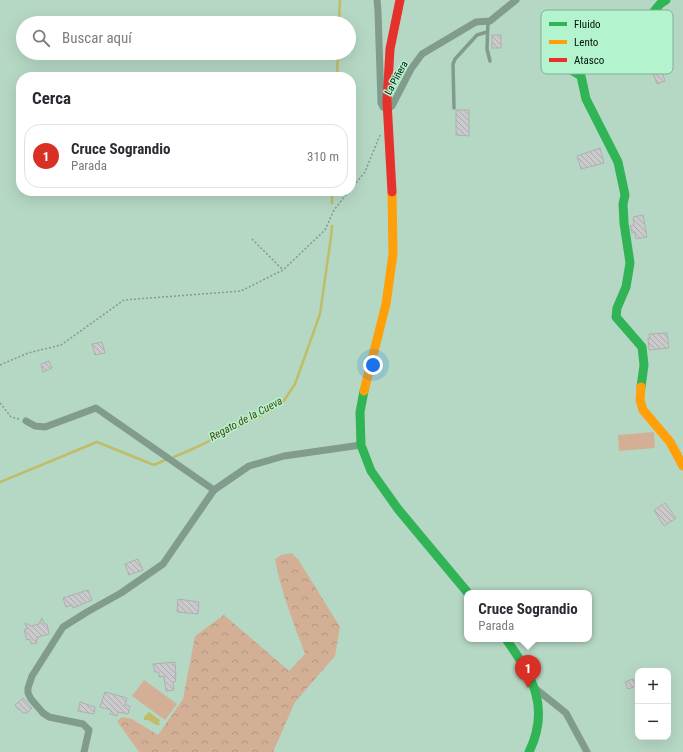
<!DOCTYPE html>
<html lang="es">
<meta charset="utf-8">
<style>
body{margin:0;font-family:"Roboto Condensed",sans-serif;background:#f7f7f7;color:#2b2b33}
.controls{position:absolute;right:12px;bottom:12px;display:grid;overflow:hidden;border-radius:8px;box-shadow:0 4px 16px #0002}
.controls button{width:36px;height:36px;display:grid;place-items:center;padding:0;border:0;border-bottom:1px solid #e1e1e2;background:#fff;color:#2b2b33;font:20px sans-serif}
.you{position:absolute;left:373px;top:365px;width:14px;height:14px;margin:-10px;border:3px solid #fff;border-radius:50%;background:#1a73e8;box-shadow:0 0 0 6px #1a73e833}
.badge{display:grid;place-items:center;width:26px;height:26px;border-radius:50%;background:#d93025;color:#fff;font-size:13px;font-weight:700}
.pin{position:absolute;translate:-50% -33px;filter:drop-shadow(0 1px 2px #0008)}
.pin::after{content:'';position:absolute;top:21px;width:14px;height:12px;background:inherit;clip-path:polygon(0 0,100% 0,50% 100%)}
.popup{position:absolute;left:464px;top:590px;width:128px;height:52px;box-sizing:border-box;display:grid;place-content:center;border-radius:8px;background:#fff;filter:drop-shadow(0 1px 3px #0005);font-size:13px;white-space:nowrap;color:#7c7c81}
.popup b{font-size:15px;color:#2b2b33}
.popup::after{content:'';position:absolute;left:50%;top:100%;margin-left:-8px;border:8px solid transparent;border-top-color:#fff}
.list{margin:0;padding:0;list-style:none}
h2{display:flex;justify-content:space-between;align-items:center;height:52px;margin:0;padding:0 16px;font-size:17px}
h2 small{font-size:13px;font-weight:400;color:#7c7c81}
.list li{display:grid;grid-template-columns:26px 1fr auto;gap:12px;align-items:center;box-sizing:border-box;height:64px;margin:0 8px 8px;padding:0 8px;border:1px solid #e1e1e2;border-radius:16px}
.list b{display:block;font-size:15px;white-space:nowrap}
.list p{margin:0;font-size:13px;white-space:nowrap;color:#7c7c81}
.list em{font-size:13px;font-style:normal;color:#7c7c81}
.icon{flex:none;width:22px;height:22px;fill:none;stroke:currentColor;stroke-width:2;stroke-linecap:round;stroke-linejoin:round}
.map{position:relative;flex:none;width:683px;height:752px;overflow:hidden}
.search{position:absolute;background:#fff;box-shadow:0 4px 16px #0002;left:16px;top:16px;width:340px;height:44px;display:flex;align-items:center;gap:10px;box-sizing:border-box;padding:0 14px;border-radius:22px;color:#7c7c81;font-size:15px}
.panel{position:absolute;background:#fff;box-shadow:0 4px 16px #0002;left:16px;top:72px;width:340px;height:124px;border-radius:16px}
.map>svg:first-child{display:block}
.forest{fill:url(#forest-crowns)}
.pitch{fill:#d3af96}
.water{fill:url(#water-ripples)}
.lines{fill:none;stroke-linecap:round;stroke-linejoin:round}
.stream{stroke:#c0bc68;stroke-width:2.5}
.building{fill:url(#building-back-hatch);stroke:#acb1af}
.path{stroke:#839b8d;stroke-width:1.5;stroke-dasharray:2 2;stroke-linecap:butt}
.lane{stroke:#819b8d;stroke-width:3.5}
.street{stroke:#819b8d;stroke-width:7}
.fast{stroke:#30b455;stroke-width:9}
.slow{stroke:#ff9f0a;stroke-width:9}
.jam{stroke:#e5322d;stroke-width:9}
.labels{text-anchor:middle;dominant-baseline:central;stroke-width:3;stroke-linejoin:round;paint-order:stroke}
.street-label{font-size:10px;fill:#001408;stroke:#b3f4ce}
.water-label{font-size:11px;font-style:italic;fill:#4d4417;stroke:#b3f4ce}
.key{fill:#b3f4ce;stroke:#7db193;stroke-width:1}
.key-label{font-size:11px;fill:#001408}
</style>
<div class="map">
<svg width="683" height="752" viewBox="0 0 683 752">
<defs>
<pattern id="forest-crowns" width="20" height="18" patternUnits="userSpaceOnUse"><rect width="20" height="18" fill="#d3af96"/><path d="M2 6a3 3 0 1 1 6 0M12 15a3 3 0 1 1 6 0" fill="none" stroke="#b39680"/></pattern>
<pattern id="water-ripples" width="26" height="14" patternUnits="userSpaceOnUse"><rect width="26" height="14" fill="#c0bc68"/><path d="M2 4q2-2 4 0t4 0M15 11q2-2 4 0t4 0" fill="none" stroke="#a3a159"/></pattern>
<pattern id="building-back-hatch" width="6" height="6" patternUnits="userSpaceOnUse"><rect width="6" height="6" fill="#cac9cc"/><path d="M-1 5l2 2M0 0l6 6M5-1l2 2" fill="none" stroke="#acacae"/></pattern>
</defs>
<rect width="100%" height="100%" fill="#b5d8c4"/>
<path class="forest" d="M291,553L298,559L340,627L335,656L295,702L273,752H139L117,721L122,717L132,719L158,735L183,699L195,636L224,615L289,671L305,654C294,624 281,592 275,559L281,555Z"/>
<g class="pitch">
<polygon points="654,432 655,448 619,451 618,435"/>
<polygon points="144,680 177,704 165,720 132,696"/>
</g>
<polygon class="water" points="149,712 160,720 159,722 160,725 156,725 148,720 144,720 144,717"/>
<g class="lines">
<g class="stream">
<polyline points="339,23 340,0"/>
<polyline points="337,77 338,53"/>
<polyline points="332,203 332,191"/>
<polyline points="174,457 195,448 270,411 283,402 295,384 320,314 331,237 332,226"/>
<polyline points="0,482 97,442 154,465 165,460"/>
</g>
</g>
<g class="building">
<rect x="492" y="35" width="9" height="13"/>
<polygon points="657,57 665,81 657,84 648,59"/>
<polygon points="456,110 469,110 469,136 456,135"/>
<polygon points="600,148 604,163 581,169 577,156"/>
<polygon points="643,215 647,237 636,239 635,232 632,233 630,226 634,225 633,217"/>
<polygon points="667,333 669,348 649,350 648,338 650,338 649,334"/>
<polygon points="102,342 105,353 95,355 92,344"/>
<polygon points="49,361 52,368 43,372 41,364"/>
<polygon points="665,503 676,518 664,526 654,510"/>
<polygon points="138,559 143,570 129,575 125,564"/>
<polygon points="88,590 92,600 73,608 72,605 66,607 63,598"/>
<polygon points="178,599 199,602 198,614 177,612"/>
<polygon points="42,618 44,624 47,624 49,634 38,637 38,639 36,640 37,643 31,644 30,639 27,640 24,630 27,629 25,623 31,626 39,624"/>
<polygon points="175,662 176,675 175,675 176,681 173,682 174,690 166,691 164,676 159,677 159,672 155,672 153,664"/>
<polygon points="633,679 636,686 628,689 625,682"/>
<polygon points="105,692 127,698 125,705 130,706 128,714 118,712 117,716 110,714 111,710 100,707"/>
<polygon points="23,698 32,708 27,713 23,713 20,709 19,710 15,705"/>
<polygon points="80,702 95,707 94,714 78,711"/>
</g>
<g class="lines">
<g class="path">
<polyline points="351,189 365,172 380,135"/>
<polyline points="252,239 283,270"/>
<polyline points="0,365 28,353 61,345 124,300 241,291 283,270 325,230 334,210 349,191"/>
<polyline points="0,403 11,417 19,419"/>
</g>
<g class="lane">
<polyline points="488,21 487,49 490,61"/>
<polyline points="454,108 453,64 455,59 477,35 487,32"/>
</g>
<g class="street">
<polyline points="377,0 378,11 381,103 383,107 387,109 392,106 411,69 422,54 476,22 490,21 516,0"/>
<polyline points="26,421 35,426 45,427 96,408 214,490"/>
<polyline points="536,689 566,713 587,752"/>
<polyline points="84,752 89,730 83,724 49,717 43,713 31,699 28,693 28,688 32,676 63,627 87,612 121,593 163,564 214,490 249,466 284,456 361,445"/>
</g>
<g class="fast">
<polyline points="641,387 644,365 642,347 616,317 617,308 626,287 630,263 624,223 623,204 625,195 618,162 586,99 581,76 571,70 551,63 552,52 548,36 550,26 555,24 592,20 605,16 647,20 660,4 666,0"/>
<polyline points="364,391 360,412 361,445 371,471 398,509 468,593"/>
<path d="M506,639C532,676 551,707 529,752"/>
</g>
<g class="slow">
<polyline points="641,387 640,400 643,410 670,442 683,466"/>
<polyline points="364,391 386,304 393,254 392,192"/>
</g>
<polyline class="jam" points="392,192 387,101 390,49 400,0"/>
</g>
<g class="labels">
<g class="street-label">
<text transform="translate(396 78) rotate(-61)">La Piñera</text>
</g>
<g class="water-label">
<text transform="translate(246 419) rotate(-28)">Regato de la Cueva</text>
</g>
</g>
<rect x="541" y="10" width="132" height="64" rx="6" class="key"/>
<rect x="549" y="22" width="18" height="4" fill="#30b455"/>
<rect x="549" y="40" width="18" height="4" fill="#ff9f0a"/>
<rect x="549" y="58" width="18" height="4" fill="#e5322d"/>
<g class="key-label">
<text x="574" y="28">Fluido</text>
<text x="574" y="46">Lento</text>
<text x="574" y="64">Atasco</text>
</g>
</svg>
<div class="controls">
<button>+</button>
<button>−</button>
</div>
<div class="you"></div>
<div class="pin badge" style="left:528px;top:688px">1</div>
<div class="popup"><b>Cruce Sograndio</b>Parada</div>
<div class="search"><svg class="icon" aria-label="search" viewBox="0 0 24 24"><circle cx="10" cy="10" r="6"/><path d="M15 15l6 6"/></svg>Buscar aquí</div>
<section class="panel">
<h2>Cerca<small></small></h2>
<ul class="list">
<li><span class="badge">1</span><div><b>Cruce Sograndio</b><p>Parada</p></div><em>310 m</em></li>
</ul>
</section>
</div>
